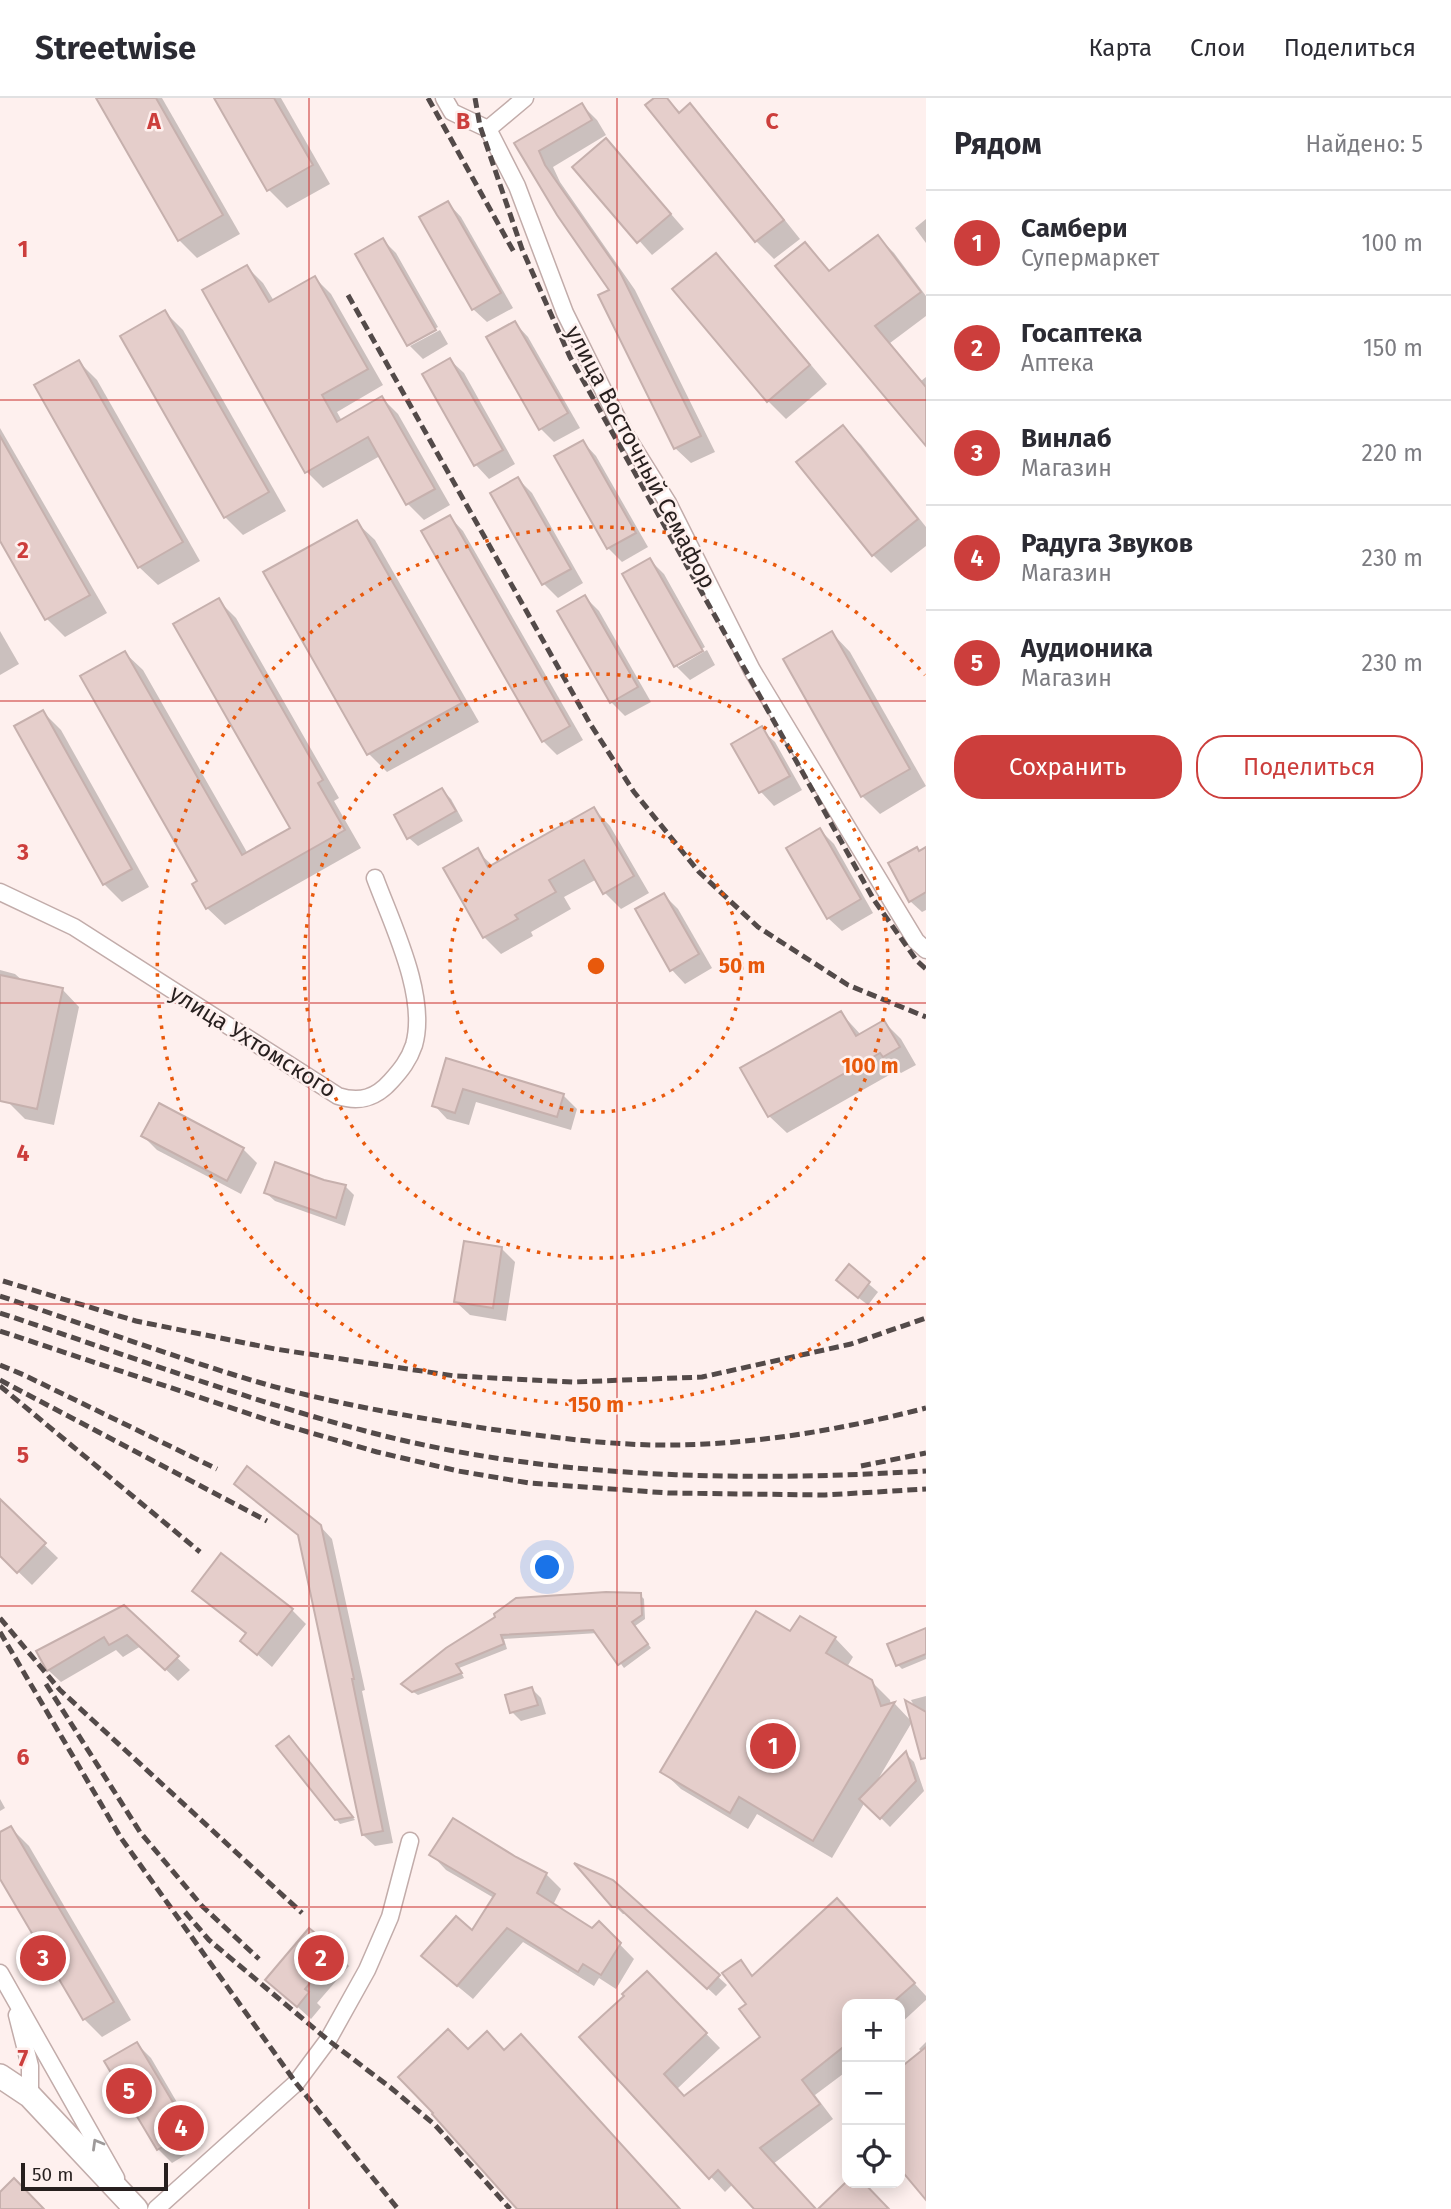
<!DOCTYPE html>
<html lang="ru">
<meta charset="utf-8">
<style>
body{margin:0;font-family:"Fira Sans",sans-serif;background:#f7f7f7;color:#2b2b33}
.controls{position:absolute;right:21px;bottom:21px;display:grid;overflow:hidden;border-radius:14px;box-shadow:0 4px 18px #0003}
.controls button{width:63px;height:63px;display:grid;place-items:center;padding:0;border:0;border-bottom:2px solid #e1e1e2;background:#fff;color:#2b2b33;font:35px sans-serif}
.scale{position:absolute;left:21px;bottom:18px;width:147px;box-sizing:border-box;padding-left:7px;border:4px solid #271f1e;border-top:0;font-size:19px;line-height:24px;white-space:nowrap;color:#271f1e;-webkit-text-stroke:5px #fef0ee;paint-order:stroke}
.you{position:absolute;left:548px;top:1470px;width:24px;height:24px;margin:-18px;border:5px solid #fff;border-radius:50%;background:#1a73e8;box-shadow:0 0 0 10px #1a73e833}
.badge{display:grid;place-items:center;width:46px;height:46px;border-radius:50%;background:#cc3e3c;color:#fff;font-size:23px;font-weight:700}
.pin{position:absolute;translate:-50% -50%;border:4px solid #fff;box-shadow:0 2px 7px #0006}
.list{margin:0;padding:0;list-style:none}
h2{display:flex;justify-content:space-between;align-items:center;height:91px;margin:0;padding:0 28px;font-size:30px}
h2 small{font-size:23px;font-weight:400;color:#7c7c81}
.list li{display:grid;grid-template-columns:46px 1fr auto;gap:21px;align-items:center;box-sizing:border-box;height:105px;padding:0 28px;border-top:2px solid #e1e1e2}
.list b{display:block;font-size:26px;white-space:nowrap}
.list p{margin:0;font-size:23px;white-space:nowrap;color:#7c7c81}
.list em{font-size:23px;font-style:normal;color:#7c7c81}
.actions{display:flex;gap:14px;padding:21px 28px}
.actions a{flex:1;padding:16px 0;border:2px solid #cc3e3c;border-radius:28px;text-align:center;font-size:24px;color:#cc3e3c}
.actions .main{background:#cc3e3c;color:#fff}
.icon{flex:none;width:38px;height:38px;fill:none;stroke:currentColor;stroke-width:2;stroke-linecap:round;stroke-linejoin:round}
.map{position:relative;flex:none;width:926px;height:2111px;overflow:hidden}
header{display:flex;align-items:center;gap:42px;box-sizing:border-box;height:98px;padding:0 35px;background:#fff;border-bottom:2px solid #e1e1e2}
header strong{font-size:33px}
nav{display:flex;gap:38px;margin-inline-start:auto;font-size:24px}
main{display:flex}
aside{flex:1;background:#fff}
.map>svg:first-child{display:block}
.shadow{fill:#0003}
.building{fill:#e5cecb;stroke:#c6b0ad;stroke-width:2}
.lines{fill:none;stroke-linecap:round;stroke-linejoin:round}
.minor-casing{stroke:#c2acaa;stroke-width:19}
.secondary-casing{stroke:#c2acaa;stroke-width:26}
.minor{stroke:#fff;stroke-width:16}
.secondary{stroke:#fff;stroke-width:23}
.rail{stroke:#534a49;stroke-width:5;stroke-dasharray:10 5;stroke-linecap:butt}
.oneway{stroke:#9e9a9a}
.grid{fill:none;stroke:#cc3e3c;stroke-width:2;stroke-opacity:0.55}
.ring{fill:none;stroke:#e8590c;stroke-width:3.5;stroke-dasharray:3.5 7}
.labels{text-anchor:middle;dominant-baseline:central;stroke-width:5;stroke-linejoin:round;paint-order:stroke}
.street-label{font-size:23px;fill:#271f1e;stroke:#fef0ee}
.grid-label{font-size:23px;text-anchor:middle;font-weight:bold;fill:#cc3e3c;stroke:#fef0ee;stroke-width:5;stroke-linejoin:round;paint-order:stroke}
.centre{fill:#e8590c;stroke:#fef0ee;stroke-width:3.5}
.ring-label{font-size:21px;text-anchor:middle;font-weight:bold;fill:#e8590c;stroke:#fef0ee;stroke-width:5;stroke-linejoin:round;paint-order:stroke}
</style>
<header>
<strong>Streetwise</strong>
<nav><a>Карта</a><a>Слои</a><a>Поделиться</a></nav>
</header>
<main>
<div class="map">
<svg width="926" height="2111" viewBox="0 0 926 2111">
<rect width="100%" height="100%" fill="#fef0ee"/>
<g class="shadow">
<polygon points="98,0 162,0 240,136 197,160 179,142"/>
<polygon points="216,0 281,0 330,86 287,110 269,92"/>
<polygon points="657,0 666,0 681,15 690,8 708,26 800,141 774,161 756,143"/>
<polygon points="582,7 597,22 606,37 553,69 560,84 635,192 715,354 691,365 675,350 612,192 516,45"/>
<polygon points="619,56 684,131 652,157 574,69"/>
<polygon points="448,105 461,119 513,210 487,224 473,211"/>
<polygon points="926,121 926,145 915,130"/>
<polygon points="878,139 894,155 926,198 926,218 890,245 921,283 926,279 926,345 804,146 831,174"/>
<polygon points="383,142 396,155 438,229 410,244 410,248 440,232 448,246 423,261 409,247 357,156"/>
<polygon points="716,157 734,175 827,286 786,321 768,303"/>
<polygon points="247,169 263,185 274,203 315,180 331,196 383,287 337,314 342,323 382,300 398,316 450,407 424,422 408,406 380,358 323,390 307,374"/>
<polygon points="165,214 183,232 286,413 243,437 225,419"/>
<polygon points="515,225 528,239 580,330 554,344 541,331"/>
<polygon points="450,262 464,275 515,366 489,381 476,367 424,276"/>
<polygon points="79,264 97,282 200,463 158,487 139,469"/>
<polygon points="843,329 861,347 926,429 926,448 891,475 873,457"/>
<polygon points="0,330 107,515 65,539 47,521 0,440"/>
<polygon points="583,344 596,358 648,449 622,464 608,450"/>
<polygon points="518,381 532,395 583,485 558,500 544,486 492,395"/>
<polygon points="450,419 463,433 583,642 557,657 543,643"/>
<polygon points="356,424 375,442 479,624 387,674 369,656"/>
<polygon points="650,462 664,476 705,549 678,565 678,569 707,552 715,567 690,582 676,568"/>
<polygon points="585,499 599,513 651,604 625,618 611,604 559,514"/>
<polygon points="218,502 236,520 339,700 334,703 361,750 225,827 207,810 125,555 143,572 248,756 292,731"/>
<polygon points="0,533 19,566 0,577"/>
<polygon points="832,535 850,554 926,688 880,716 862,698"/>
<polygon points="43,614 61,632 149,789 122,804 104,786"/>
<polygon points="761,631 775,644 802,692 774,708 761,694 733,646"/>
<polygon points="442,692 451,701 463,723 418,748 409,740"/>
<polygon points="594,711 610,728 649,795 621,811 605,795 597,781 564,799 571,811 531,834 533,838 501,856 484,839 445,771 477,753 493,768"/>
<polygon points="820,732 834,746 873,815 842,833 828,820"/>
<polygon points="926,751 926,812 922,814 910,803 920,754"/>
<polygon points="664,797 678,811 712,870 685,886 672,872"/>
<polygon points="0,872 15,876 23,883 62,891 79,909 54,1027 25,1021 7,1003 0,980"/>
<polygon points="841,915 861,937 884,924 901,941 916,967 901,975 898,972 787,1035 769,1018"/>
<polygon points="447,963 563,997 577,1011 571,1032 476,1004 469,1027 447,1021 434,1007"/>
<polygon points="143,1038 243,1051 257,1065 241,1096 157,1052"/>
<polygon points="323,1083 345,1088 354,1097 345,1128 275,1103 266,1095"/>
<polygon points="501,1150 515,1164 506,1223 470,1217 456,1204"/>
<polygon points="849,1169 878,1194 868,1207 847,1191"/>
<polygon points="236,1385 320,1428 332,1441 365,1592 362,1593 393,1745 375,1748 363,1737 301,1439"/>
<polygon points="0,1404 58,1460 32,1487 0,1456"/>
<polygon points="222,1458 292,1512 306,1526 272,1569 242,1543 247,1537 194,1492"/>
<polygon points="640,1497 644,1501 645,1521 635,1528 651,1550 624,1570 598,1535 504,1541 507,1551 459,1570 464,1580 418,1597 407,1590 447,1551"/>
<polygon points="124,1509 190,1572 178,1583 141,1548 123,1559 116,1552 61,1584 48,1572"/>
<polygon points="926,1532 926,1561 902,1571 898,1567"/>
<polygon points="791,1536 835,1540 853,1559 847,1569 871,1583 890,1602 891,1607 895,1606 912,1624 877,1683 906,1656 914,1664 924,1693 890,1729 865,1704 832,1760 757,1716 748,1731 681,1691 662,1673"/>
<polygon points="532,1591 541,1600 546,1616 521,1623 512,1614 507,1598"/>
<polygon points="926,1598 926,1631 911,1602"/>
<polygon points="293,1644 355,1722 340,1726 336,1721"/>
<polygon points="0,1701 5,1710 0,1713"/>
<polygon points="11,1730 29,1748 131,1922 102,1939 84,1921 0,1778 0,1736"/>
<polygon points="432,1757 515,1761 546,1776 561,1791 553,1807 593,1832 599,1825 634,1861 616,1891 599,1880 594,1888 523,1844 473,1901 438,1872 473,1835 494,1800 446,1772"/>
<polygon points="612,1783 727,1887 716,1898 628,1816 623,1816 614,1807"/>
<polygon points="852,1817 926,1898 926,1902 900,1926 900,1906 847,1906 847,1973 815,1997 833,2021 773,2066 815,2111 757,2111 733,2086 725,2094 581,1939 627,1899 647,1875 720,1950 677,1991 685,2000 762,1940 748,1907 740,1865 754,1879"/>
<polygon points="335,1854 349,1868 317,1905 321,1909 311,1921 268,1882"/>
<polygon points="926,1944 926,2100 900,2068 900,1973 922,1954 919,1951"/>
<polygon points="137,1946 151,1960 202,2047 172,2065 158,2051"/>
</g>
<g class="building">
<polygon points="96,0 156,0 223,117 178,143"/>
<polygon points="214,0 274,0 313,67 267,93"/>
<polygon points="654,0 667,0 679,15 690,5 784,122 755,144 645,7"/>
<polygon points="582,5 592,22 539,53 545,67 620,174 701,338 674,351 598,197 609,192 557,117 514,45"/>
<polygon points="606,40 671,116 637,145 572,69"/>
<polygon points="448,103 501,195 472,212 419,119"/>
<polygon points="878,137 921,194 875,228 926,289 926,348 775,168 805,144 829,173"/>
<polygon points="383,140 436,232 407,248 355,156"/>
<polygon points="716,155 810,267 767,304 672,191"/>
<polygon points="247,167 269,204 315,178 368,271 322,297 337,324 382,298 435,391 406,407 368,339 305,375 202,192"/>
<polygon points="165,212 269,394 224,420 120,238"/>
<polygon points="515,223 568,315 539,332 486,239"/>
<polygon points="450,260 503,352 474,368 422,276"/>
<polygon points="79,262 183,444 138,470 34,287"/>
<polygon points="843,327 918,421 872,458 796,364"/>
<polygon points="0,338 90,497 45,522 0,443"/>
<polygon points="583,342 636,435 607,451 554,358"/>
<polygon points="518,379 571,471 542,487 490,395"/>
<polygon points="450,417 570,628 542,644 421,433"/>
<polygon points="357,422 462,605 367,657 263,474"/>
<polygon points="650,460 703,553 674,569 622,476"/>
<polygon points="585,497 638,589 610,605 557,513"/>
<polygon points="219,500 323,682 318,685 345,732 206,811 192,786 197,783 80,578 125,553 242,757 290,730 173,526"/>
<polygon points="832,533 910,671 861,699 783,561"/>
<polygon points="43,612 132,771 103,787 14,628"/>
<polygon points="762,628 790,678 759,695 731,646"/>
<polygon points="442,690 456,713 407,741 394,717"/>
<polygon points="594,709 634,778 603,796 584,762 549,782 556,794 515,817 518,821 483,840 443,770 478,750 488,769"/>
<polygon points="820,730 861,801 827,821 786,750"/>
<polygon points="917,749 919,753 926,749 926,794 909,804 888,765"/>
<polygon points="664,795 699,856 670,873 635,811"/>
<polygon points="0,877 63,890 37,1011 0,1003"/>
<polygon points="841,913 856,938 884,922 900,949 883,959 880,955 768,1019 740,970"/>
<polygon points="446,960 564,996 557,1019 463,991 455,1015 432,1008"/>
<polygon points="159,1005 244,1050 227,1083 141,1038"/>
<polygon points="275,1064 324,1082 346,1087 336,1120 264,1095"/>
<polygon points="464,1143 502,1149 493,1210 454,1204"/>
<polygon points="849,1166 870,1184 858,1200 836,1182"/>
<polygon points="247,1368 321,1427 354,1581 352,1581 383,1733 362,1737 298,1437 234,1386"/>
<polygon points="0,1401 46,1445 17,1475 0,1458"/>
<polygon points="221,1455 293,1511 257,1557 240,1543 246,1535 192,1493"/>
<polygon points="606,1494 641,1495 642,1517 632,1524 648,1546 618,1567 593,1532 501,1537 504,1546 456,1566 462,1575 412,1594 401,1586 446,1550 495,1519 494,1516 516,1500"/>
<polygon points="124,1507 179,1558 165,1572 127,1537 109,1547 104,1539 47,1573 36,1553"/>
<polygon points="756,1513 790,1533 800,1518 836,1539 826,1555 872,1582 881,1608 895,1604 813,1743 739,1699 730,1715 660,1674"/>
<polygon points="926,1530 926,1556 896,1568 887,1546"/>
<polygon points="532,1589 538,1607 510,1615 505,1597"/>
<polygon points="905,1602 926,1614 926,1660 921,1661"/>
<polygon points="289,1638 353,1719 335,1722 276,1648"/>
<polygon points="906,1653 916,1683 880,1721 859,1701"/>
<polygon points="453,1720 516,1759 547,1775 537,1795 592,1830 599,1823 621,1845 601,1877 583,1866 578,1874 507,1830 457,1888 421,1858 456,1818 472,1832 495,1796 429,1757"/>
<polygon points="11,1728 114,1904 83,1922 0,1781 0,1734"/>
<polygon points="574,1765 613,1782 720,1877 707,1891 618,1809 612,1809"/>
<polygon points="837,1800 915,1885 891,1906 847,1906 847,1946 802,1982 820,2006 760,2050 816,2111 754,2111 718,2072 709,2081 579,1939 624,1898 622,1896 647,1873 707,1935 664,1976 684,1998 760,1939 739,1911 746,1906 722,1875 741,1862 752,1878"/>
<polygon points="309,1830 337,1853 305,1891 309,1894 297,1909 265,1882"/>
<polygon points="448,1931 468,1951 487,1933 504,1952 521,1936 680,2111 517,2111 432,2016 433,2015 398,1979"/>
<polygon points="137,1944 190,2033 157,2052 104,1963"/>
<polygon points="926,1949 926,2102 900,2071 900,1970"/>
<polygon points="14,2080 44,2111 0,2111 0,2094"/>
<polygon points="845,2085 864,2085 889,2111 818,2111"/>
</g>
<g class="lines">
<defs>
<g id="minor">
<polyline points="444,0 452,14 488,31 517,88 565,215 625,336 668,405 752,572 916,843 926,852"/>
<polyline points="488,31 525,0"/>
<path d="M0,794L74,829L338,998C360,1005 376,1000 391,983C401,972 409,962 414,947C428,898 392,826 375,780"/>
<polyline points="0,1875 116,2080"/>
<polyline points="17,1917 30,1968 30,1998"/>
<polyline points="156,2111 296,1985 328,1942 367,1872 390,1819 410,1743"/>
</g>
<polyline id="secondary" points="0,1978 30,1998 136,2111"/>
</defs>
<use href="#minor" class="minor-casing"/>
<use href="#secondary" class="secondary-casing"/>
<use href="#minor" class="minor"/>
<use href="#secondary" class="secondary"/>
<g class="rail">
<polyline points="428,0 515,156"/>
<polyline points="475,0 480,28 522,151 570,259 874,802 917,863 926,871"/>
<polyline points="348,197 589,624 634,694 699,774 758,829 848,887 926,919"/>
<polyline points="3,1183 136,1223 275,1251 455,1278 574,1284 702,1279 851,1246 926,1220"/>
<path d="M0,1198C80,1225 160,1254 241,1279C322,1304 406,1318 490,1331C551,1339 613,1348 675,1347C759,1346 844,1331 926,1310"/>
<path d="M0,1215C124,1256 246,1302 373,1335C550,1381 744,1384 926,1373"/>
<polyline points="0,1233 277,1325 377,1354 458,1373 529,1385 668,1395 825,1397 926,1391"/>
<polyline points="0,1267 24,1277 217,1371"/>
<polyline points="0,1282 267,1423"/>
<polyline points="0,1288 200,1454"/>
<polyline points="861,1368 926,1355"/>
<polyline points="0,1520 60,1592 302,1815"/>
<polyline points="0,1534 121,1740 296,1985 398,2111"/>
<polyline points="46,1586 140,1734 202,1808 259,1861"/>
<polyline points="185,1814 209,1842 328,1942 391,1990 435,2027 510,2111"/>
</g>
</g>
<defs><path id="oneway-chevron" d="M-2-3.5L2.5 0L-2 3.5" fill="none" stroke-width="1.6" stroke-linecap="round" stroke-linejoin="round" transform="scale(1.75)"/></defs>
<use class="oneway" href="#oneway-chevron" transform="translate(97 2046) rotate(-120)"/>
<path class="grid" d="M309,0V2111M617,0V2111M0,302H926M0,603H926M0,905H926M0,1206H926M0,1508H926M0,1809H926"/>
<g class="ring">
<circle cx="596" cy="868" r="146"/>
<circle cx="596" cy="868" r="292"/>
<path d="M925 1159A439 439 0 1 1 925 577"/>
</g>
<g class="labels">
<g class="street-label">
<text transform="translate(641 359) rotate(62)">улица Восточный Семафор</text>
<text transform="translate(253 943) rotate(32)">улица Ухтомского</text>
</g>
</g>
<g class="grid-label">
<text x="154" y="31">A</text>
<text x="463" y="31">B</text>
<text x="772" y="31">C</text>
<text x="23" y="159">1</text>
<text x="23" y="460">2</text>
<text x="23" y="762">3</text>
<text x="23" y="1063">4</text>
<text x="23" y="1365">5</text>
<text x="23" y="1667">6</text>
<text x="23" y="1968">7</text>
</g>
<circle cx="596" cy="868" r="10" class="centre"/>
<g class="ring-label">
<text x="742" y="875">50 m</text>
<text x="870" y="975">100 m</text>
<text x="596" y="1314">150 m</text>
</g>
</svg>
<div class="controls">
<button>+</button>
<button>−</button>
<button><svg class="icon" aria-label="locate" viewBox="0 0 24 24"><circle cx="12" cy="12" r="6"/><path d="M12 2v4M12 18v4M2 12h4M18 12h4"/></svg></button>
</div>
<div class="scale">50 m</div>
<div class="you"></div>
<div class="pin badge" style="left:773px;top:1648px">1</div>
<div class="pin badge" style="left:321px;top:1860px">2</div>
<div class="pin badge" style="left:43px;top:1860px">3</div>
<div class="pin badge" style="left:181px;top:2030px">4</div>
<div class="pin badge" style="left:129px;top:1993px">5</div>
</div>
<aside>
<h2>Рядом<small>Найдено: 5</small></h2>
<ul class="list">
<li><span class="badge">1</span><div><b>Самбери</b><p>Супермаркет</p></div><em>100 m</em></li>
<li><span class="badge">2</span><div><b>Госаптека</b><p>Аптека</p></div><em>150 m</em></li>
<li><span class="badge">3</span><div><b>Винлаб</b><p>Магазин</p></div><em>220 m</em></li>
<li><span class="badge">4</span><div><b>Радуга Звуков</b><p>Магазин</p></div><em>230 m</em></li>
<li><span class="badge">5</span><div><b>Аудионика</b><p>Магазин</p></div><em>230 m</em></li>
</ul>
<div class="actions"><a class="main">Сохранить</a><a>Поделиться</a></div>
</aside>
</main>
